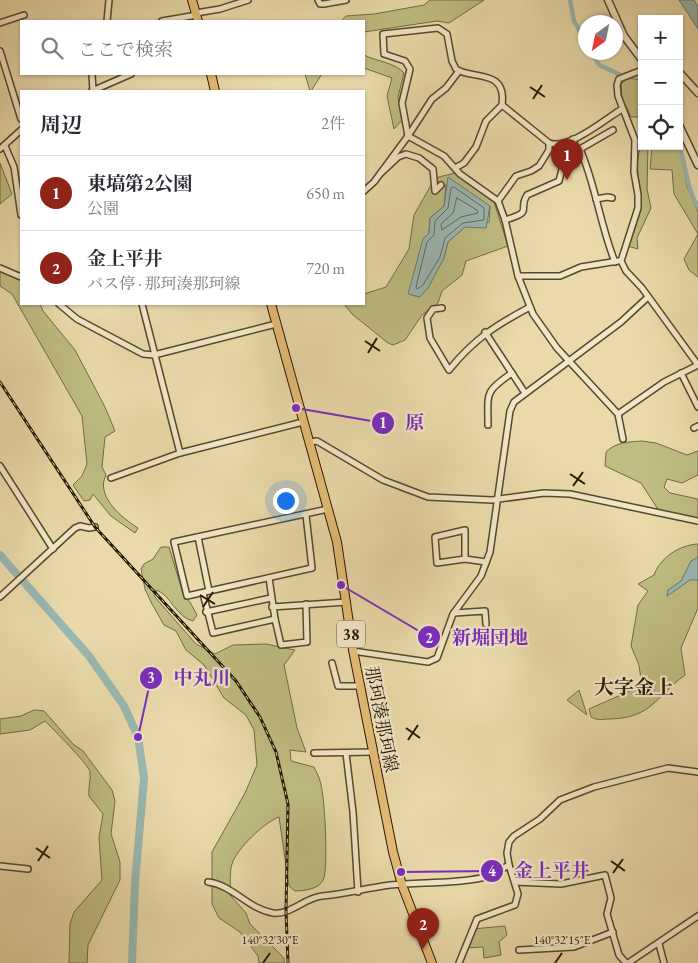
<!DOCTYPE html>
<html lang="ja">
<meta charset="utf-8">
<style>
body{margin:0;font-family:"EB Garamond","Noto Serif JP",serif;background:#f2f2f3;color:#2b2b33}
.controls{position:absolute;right:15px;top:15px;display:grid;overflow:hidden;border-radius:0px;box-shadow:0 1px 4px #0004}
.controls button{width:45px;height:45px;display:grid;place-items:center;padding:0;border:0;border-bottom:1px solid #e1e1e2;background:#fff;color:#2b2b33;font:25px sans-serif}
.compass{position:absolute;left:578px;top:15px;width:45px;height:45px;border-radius:50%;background:#fff;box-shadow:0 1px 4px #0004;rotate:213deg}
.you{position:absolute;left:285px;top:500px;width:18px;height:18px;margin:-12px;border:4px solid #fff;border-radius:50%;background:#1a73e8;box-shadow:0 0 0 8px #1a73e833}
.badge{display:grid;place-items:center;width:32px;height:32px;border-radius:50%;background:#8f2418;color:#fff;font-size:16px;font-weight:700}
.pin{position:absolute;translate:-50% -41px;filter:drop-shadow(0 1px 2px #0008)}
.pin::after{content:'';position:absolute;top:26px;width:18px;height:15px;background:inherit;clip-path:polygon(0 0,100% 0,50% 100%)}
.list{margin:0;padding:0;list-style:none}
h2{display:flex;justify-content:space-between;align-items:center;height:65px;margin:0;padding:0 20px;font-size:21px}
h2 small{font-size:16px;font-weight:400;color:#7c7c81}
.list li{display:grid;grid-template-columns:32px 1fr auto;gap:15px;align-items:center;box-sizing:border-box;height:75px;padding:0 20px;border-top:1px solid #e1e1e2}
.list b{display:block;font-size:19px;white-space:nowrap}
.list p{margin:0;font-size:16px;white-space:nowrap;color:#7c7c81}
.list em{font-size:16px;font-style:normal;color:#7c7c81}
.icon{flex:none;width:28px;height:28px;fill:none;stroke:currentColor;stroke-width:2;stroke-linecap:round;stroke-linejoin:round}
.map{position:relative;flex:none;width:698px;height:963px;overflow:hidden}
.search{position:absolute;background:#fff;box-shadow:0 1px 4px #0004;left:20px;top:20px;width:345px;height:55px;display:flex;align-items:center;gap:12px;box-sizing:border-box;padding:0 18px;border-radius:0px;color:#7c7c81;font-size:19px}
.panel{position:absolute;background:#fff;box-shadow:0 1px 4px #0004;left:20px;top:90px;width:345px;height:215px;border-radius:0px}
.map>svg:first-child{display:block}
.green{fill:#bfbd83;stroke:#746a42;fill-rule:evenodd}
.water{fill:#9ab8b2;stroke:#6c786b}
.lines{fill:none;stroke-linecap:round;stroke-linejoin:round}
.shore{stroke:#61685a;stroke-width:1}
.canal{stroke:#9ab8b2;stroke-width:4.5}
.river{stroke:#9ab8b2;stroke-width:8}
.minor-casing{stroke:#58482c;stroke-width:8}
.tertiary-casing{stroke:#58482c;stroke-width:9}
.primary-casing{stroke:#281801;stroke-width:10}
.minor{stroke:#f1e7c8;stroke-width:5}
.tertiary{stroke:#f1e7c8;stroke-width:6}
.primary{stroke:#e5bd76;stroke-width:8}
.rail-casing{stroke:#281801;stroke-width:3}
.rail{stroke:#f1e7c8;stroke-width:1;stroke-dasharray:4;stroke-linecap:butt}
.ticks{fill:none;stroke:#281801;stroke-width:2}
.labels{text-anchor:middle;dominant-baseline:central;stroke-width:4.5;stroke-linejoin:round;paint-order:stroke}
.shield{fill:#f1e7c8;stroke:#64563d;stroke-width:1}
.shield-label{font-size:16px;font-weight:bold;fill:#281801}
.street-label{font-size:18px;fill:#281801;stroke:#f1e7c8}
.quarter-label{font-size:20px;font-weight:bold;fill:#281801;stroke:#f1e7c8}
.ticks-label{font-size:12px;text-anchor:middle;fill:#281801;stroke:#f1e7c8;stroke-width:4.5;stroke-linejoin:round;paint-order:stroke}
.leader{fill:none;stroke:#7b2cbf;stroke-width:2}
.callout-dot{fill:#7b2cbf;stroke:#f1e7c8;stroke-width:2}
.mark-label{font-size:15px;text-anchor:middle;font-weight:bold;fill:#fff}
.callout-label{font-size:19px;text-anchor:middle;font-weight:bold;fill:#7b2cbf;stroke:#f1e7c8;stroke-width:4.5;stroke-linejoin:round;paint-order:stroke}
</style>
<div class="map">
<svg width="698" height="963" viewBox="0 0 698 963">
<rect width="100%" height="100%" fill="#eadaab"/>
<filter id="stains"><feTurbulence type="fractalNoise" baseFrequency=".004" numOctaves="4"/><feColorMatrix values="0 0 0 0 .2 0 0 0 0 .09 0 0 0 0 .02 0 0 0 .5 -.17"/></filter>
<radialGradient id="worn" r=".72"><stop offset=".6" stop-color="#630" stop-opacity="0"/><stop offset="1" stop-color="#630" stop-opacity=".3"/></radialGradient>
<g class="green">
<polygon points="430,0 484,0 449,23 437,21 364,32 364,21 341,21 346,16 374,14 424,5"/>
<path d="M364,55C376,61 396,63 404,73L398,97L402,120L394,129L387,96L392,78L364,68Z"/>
<polygon points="305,74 322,74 311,91 310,91"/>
<polygon points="628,78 642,80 642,117 631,117 622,98 621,84"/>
<path d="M642,145L648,146L647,189L651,208L637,238L638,249L627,246C631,234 640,219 641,206C642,184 632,165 642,145Z"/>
<polygon points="652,146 678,146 682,159 687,187 698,212 698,277 689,270 684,259 698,234 674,194 672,170 650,169"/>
<polygon points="0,163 12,194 0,204"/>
<path d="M455,173L494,202L508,246L466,261L462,275L442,291L438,303L422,315L405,340L393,345L388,343L352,314L344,304H364V294L386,287L409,249L414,215L435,178ZM446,185L490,206L489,222L465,227L448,242L444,258L419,297L409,294L429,233L430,218L444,206Z"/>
<path d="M0,272L21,280V304H40L43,311L75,350L105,407L115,431L105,437L102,467L106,475C95,496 122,518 138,528L135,533L111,516L93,494L90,500L84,501L73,485L82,476L87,464L82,416L12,294L0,286Z"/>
<path d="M642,441L656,443L687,455L698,451V475L682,483L667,479L664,487L670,493L698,499V518L659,511L641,483L605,466L606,452C616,442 628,442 642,441Z"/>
<path d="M698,544V608L681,648L685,675C655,697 652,718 610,719C603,719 598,721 591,717L589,709L632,690L641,680L639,665L631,646L638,605L648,591L638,584L654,575C660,558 679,545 698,544Z"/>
<path d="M161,547H169L184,597L190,602L197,615L193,621C176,617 172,597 157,590L154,596L196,644L215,654L233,645L266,644L295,650L284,665L297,728L306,752L290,750L291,761L314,767C316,772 319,776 320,781C325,795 328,863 324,878C321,889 304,891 295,891L289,886L279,817C264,823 237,848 232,864C229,873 231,886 230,895L246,913L250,924L284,958V963H259L258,956L240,932L219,918L212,904V852L245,793L257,765L254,730L246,715L224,698L204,665L186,650L176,631L164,625L152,604L145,589L141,569L144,564L153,559Z"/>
<polygon points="579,690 587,715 567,700"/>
<path d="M34,710L44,711L73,744L83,751L112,790L115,801L111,834L120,862V880L88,945L87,963H69L70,924L74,912L102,880L99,838L103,814L89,796C88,789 91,779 90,772C89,765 52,728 45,721L30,730L0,734V719L21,716Z"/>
<polygon points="505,926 507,935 499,942 501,955 484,958 483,947 466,948 472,929"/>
</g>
<g class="water">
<polygon points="679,0 694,0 698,7 698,29"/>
<polygon points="448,177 490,206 486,228 465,227 448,242 444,258 428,288 420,297 408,294 423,239 429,233 430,218 444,206"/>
<polygon points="698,557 698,580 690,580 667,596 668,590 681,581 691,561"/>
</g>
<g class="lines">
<g class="shore">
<polygon points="454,187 484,208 484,220 463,223 445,238 440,257 423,285 417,289 416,287 427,242 434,235 435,221 448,208 451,188"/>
<polygon points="457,198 477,210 478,213 461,217 442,230 441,224 453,213"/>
</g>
<g class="canal">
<polyline points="570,0 574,21 586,42"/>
<polyline points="591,52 599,65 621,75"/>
<polyline points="637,76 642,77"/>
<path d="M679,146C687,167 686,188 698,207"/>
</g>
<polyline class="river" points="0,555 89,656 124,706 138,737 144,778 135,883 132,963"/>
<defs>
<g id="minor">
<polyline points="318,0 320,4 324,4 346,0"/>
<polyline points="196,13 220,9 248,0"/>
<polyline points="107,21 109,0"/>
<polyline points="162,21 197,15"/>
<polyline points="0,23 24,15"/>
<polyline points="0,51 21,119"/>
<polyline points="642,70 619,79 617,85 618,96 635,140 634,172 638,195 638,208 621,261 626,271 642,288 698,365"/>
<polyline points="92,74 93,91"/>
<polyline points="92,91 131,74"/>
<path d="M502,105L549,143C569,150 604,120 622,109"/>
<polyline points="408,136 444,156 460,174 498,201 505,220 518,276 533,314 557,348 618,414 623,439"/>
<path d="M408,136L402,103L410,69L405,61L384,54L383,34L438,28L447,34L452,61L456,69C472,80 507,68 502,105L486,121L476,147L464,163L455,168"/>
<polyline points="5,146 14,167 21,215"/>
<polyline points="0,149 21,130"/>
<path d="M576,149H580C596,186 600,225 615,262"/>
<polyline points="580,149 613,130"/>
<polyline points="381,173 398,157 406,154 419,158 433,169 435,191 441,185"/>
<polyline points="364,191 374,182 408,136 432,99 446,88 459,71"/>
<polyline points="596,199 608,197 612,198"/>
<polyline points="498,201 516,176 531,171 539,166 549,150 549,143"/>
<path d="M505,220C535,211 517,211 527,195L559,181L563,165L576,149L573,139"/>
<polyline points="0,268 21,277"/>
<polyline points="518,276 560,276 581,267 618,261"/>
<polyline points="59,304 77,319 143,354 154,355 276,324"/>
<polyline points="142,304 180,453"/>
<path d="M442,308L433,309L427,318L430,338L449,370C474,339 496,325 530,307"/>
<polyline points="485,332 525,393"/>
<polyline points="681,373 698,407"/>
<polyline points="618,414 664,382 698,365"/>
<path d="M488,425C488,393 484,392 512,373"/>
<polyline points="694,428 698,426"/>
<polyline points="309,442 317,441 383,480 428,497 492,500 544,493 570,494 698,521"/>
<polyline points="0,466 53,549"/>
<polyline points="111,478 180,453 303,422"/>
<polyline points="306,515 312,568 187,596 174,542 328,509"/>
<polyline points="198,537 209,591"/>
<polyline points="465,559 465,530 435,537 437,563 465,559 486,562"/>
<polyline points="269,578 275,619 281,645 307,642 306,604"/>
<polyline points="203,593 213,633 275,619"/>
<polyline points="0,597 75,528 80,526 89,528 95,527"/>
<polyline points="272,607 347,602"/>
<polyline points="206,612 271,598"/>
<polyline points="454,613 485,611 486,624"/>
<polyline points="353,651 428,662 437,658 453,614 481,576 490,552 510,411 514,402 621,322 648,297"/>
<polyline points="332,663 338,686 361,686"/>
<polyline points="314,753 374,752"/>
<polyline points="346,753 353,812 358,892"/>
<polyline points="0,866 28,869"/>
<path d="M208,882C233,885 248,909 273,913C291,915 304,898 322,896C345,894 367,888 390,885C420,882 452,884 481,878C491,876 500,870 509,865"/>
<polyline points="515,882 561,884 605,875 611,898 607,914 619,955 626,963"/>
<polyline points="659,944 664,963"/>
<polyline points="519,950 574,947 613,932"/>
<polyline points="459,963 477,919 515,905 518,894 509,865 507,853 509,842 514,836 540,819 560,800 594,787 668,768 698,772"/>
<polyline points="628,963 698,916"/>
</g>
<g id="tertiary">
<polyline points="608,0 624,36 642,60"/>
<polyline points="679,72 698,93"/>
<polyline points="679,125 698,165"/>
</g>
<g id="primary">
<polyline points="192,0 198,21"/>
<polyline points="211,74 215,91"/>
<polyline points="271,304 337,542 353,650 393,852 402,885 432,963"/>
</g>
</defs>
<use href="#minor" class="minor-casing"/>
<use href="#tertiary" class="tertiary-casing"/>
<use href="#primary" class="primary-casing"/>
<use href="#minor" class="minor"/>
<use href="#tertiary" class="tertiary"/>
<use href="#primary" class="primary"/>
<defs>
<polyline id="rail" points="0,382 95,527 236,681 260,717 276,752 288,804 286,911 288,963"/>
</defs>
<use href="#rail" class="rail-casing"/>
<use href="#rail" class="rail"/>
</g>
<path class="ticks" d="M530,87L545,97M533,99L542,85M365,341L380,351M368,353L377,338M570,474L585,484M573,486L583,472M200,595L215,604M203,607L213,592M406,728L420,738M408,740L418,725M36,848L50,858M38,861L48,846M611,861L625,871M613,873L623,859M263,963L270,953M555,963L562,953"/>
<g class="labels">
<rect class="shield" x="337" y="620.5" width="28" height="27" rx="4"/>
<g class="shield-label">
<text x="351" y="634">38</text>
</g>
<g class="street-label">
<text transform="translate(382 719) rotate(79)">那珂湊那珂線</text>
</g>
<g class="quarter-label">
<text x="634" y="687">大字金上</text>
</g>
</g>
<g class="ticks-label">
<text x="270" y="944">140°32'30"E</text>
<text x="562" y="944">140°32'15"E</text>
</g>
<path class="leader" d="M296 408L383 423M341 585L429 637M138 737L151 678M401 872L492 871"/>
<g class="callout-dot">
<circle cx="296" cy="408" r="5"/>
<circle cx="341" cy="585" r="5"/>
<circle cx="138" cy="737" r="5"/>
<circle cx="401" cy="872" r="5"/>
<circle cx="383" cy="423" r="12"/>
<circle cx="429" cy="637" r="12"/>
<circle cx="151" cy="678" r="12"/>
<circle cx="492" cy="871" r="12"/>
</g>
<g class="mark-label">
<text x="383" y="428">1</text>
<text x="429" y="643">2</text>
<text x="151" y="683">3</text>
<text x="492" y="876">4</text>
</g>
<g class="callout-label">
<text x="415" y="429">原</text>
<text x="490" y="644">新堀団地</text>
<text x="202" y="684">中丸川</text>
<text x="552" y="877">金上平井</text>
</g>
<rect width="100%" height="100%" filter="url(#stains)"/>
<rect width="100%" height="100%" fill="url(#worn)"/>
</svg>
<div class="controls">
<button>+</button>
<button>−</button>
<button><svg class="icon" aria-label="locate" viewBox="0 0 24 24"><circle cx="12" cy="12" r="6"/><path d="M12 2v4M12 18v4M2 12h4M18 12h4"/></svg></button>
</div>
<svg class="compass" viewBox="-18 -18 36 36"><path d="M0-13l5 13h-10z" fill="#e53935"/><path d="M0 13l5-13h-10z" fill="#7c7c81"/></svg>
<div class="you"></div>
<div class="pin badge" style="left:567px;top:180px">1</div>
<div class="pin badge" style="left:423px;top:949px">2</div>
<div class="search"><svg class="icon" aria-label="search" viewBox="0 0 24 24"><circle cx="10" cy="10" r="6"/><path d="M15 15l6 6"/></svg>ここで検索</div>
<section class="panel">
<h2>周辺<small>2件</small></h2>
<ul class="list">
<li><span class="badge">1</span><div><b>東塙第2公園</b><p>公園</p></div><em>650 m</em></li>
<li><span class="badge">2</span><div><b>金上平井</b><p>バス停 · 那珂湊那珂線</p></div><em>720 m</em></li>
</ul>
</section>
</div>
